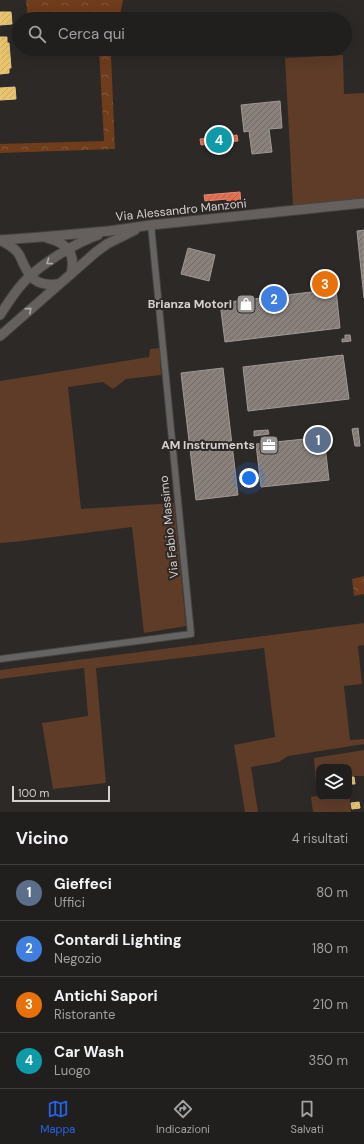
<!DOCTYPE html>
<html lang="it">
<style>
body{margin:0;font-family:"DM Sans",sans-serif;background:#292726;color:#f1f3f6}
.controls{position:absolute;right:12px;bottom:12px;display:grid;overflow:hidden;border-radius:8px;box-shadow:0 4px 16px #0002}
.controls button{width:36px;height:36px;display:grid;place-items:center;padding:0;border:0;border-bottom:1px solid #3e3d3b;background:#211f1d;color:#f1f3f6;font:20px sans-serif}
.scale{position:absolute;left:12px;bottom:10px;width:98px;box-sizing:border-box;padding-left:4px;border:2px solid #d5d1d0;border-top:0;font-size:11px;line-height:14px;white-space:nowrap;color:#d5d1d0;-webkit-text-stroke:3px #2d2826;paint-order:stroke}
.you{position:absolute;left:249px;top:478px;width:14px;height:14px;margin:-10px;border:3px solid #fff;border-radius:50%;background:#1a73e8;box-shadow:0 0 0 6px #1a73e833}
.badge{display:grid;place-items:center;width:26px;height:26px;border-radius:50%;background:#2563eb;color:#fff;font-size:13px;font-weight:700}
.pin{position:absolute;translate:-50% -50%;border:2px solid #fff;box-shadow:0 1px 4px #0006}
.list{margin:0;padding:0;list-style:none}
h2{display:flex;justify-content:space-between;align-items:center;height:52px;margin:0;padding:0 16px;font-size:17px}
h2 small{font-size:13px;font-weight:400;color:#a2a2a4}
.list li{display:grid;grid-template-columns:26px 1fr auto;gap:12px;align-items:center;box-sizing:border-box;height:56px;padding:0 16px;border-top:1px solid #3e3d3b}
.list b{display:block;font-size:15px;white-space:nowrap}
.list p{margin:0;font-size:13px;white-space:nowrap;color:#a2a2a4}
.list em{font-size:13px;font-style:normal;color:#a2a2a4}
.icon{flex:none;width:22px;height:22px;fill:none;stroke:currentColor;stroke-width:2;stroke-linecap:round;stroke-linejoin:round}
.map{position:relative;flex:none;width:364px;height:812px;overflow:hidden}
.search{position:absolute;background:#211f1d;box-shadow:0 4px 16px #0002;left:12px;right:12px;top:12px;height:44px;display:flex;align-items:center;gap:10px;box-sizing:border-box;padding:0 14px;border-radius:22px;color:#a2a2a4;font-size:15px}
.sheet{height:276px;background:#211f1d}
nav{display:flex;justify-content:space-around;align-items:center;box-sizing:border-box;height:56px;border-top:1px solid #3e3d3b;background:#211f1d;font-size:11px;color:#a2a2a4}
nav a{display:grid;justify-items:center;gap:2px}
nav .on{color:#2563eb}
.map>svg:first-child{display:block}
.green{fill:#5e3c28}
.forest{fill:url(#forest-crowns)}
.homes{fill:url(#homes-hatch);stroke:#e3c889}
.shops{fill:url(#shops-hatch);stroke:#e28c77}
.industry{fill:url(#industry-hatch);stroke:#a09995}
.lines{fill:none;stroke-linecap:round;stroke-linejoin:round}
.minor-casing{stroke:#464443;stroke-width:8}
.secondary-casing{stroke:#464443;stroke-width:11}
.minor{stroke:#666463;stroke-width:6}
.secondary{stroke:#65605d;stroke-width:9}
.oneway{stroke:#aea9a8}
.labels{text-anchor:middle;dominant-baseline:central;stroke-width:4;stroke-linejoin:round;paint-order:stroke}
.street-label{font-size:12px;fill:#d5d1d0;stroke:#2d2826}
.poi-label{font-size:12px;font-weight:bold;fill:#d5d1d0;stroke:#2d2826;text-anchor:end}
</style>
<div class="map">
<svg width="364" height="812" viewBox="0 0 364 812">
<defs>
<pattern id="forest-crowns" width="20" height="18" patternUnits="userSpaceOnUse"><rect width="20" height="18" fill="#6f3c1c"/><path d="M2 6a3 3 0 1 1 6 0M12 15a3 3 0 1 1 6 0" fill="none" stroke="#83573c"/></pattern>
<pattern id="homes-hatch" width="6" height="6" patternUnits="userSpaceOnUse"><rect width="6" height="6" fill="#e9c46a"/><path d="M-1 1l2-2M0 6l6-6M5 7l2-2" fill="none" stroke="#c7a961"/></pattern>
<pattern id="shops-hatch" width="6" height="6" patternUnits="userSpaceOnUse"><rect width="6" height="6" fill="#e76f51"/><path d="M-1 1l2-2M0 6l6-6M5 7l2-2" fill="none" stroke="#b5614b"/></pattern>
<pattern id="industry-hatch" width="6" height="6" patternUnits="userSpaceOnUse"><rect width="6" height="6" fill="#8a817c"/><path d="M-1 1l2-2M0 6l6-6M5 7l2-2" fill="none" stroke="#706a66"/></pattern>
</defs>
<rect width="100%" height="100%" fill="#2c2927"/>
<g class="green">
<polygon points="343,55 344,94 364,93 364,199 293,206 285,58"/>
<polygon points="160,348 161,375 126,379 113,389 103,382 68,387 81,509 174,503 186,626 144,633 132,527 14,542 0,543 0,381 149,357 150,349"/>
<polygon points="364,623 364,645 358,646 362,684 344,686 350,740 364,739 364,744 288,756 279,762 251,767 258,812 245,812 234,745 275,737 264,648 96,668 106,783 53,789 42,723 88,716 84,668 0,679 0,670"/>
<polygon points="364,750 364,776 349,776 349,767 319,767 319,797 349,797 349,796 351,812 313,812 311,797 317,796 314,758"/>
</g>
<g class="forest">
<polygon points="26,0 123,0 119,19 28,19"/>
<polygon points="99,49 112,49 111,55 115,149 0,153 0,144 104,141"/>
<polygon points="364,576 364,594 354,596 352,579"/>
</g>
<g class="homes">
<polygon points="0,12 11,12 12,24 0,25"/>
<polygon points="0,37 7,37 7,43 9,43 11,68 9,68 9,73 0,74"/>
<polygon points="15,87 16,99 0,100 0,88"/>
<polygon points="349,777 354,777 355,784 349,784"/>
<polygon points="359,802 360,808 352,809 351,803"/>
</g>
<g class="shops">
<polygon points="237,135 238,141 201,145 200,139"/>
<polygon points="240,192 241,205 227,206 227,199 205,201 204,195"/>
<polygon points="320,272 329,272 334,275 336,289 317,292 314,277"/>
</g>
<g class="industry">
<polygon points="280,101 282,128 269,129 272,152 252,154 249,131 244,132 241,105"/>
<polygon points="364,230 364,298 357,231"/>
<polygon points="188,248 215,255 209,281 181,274"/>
<polygon points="336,289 340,328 225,342 220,303"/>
<polygon points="345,335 350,335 351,341 342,342 342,339 345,339"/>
<polygon points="343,355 349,399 248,411 243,367"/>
<polygon points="223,368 238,495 196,500 181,373"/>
<polygon points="358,428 360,446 355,446 352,429"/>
<polygon points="268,430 269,434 254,436 254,431"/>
<polygon points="324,437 329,480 261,487 256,444"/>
</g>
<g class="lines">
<defs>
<polyline id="minor" points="0,659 191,634 151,225"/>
<g id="secondary">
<path d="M47,238C68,243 76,254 71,274"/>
<polyline points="0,240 41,237 109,231 151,225 364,203"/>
<path d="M0,240C7,244 14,247 18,253C21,257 22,262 25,267C32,282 42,286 58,284"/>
<path d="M0,315C7,304 14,293 23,283C39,265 75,243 98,235"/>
<polyline points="0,336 96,252 107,244 135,230"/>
</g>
</defs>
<use href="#minor" class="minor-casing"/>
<use href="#secondary" class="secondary-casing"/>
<use href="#minor" class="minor"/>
<use href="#secondary" class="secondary"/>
</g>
<defs><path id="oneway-chevron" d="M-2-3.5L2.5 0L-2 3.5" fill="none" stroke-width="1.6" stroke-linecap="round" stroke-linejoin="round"/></defs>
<g class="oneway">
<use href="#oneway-chevron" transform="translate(49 262) rotate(146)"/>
<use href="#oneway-chevron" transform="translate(29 310) rotate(-42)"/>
</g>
<defs>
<symbol id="shop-square" viewBox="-11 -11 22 22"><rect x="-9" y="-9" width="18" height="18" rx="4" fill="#9a9695" stroke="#2d2826"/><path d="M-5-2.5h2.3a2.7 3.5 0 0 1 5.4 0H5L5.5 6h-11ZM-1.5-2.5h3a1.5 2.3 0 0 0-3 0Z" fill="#fff"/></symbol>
<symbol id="office-square" viewBox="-11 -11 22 22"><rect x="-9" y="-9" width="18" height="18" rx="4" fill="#9a9695" stroke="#2d2826"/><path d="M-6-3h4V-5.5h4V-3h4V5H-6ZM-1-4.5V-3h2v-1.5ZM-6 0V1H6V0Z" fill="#fff"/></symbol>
</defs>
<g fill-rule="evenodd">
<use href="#shop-square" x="235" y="293" width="22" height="22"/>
<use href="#office-square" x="258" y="434" width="22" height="22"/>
</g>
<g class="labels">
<g class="street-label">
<text transform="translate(181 210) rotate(-6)">Via Alessandro Manzoni</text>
<text transform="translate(169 527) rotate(-96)">Via Fabio Massimo</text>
</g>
<g class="poi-label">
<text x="232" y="304">Brianza Motori</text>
<text x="255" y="445">AM Instruments</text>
</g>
</g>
</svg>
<div class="controls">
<button><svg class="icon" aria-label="layers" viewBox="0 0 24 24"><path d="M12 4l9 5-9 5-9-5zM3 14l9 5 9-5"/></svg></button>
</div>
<div class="scale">100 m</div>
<div class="you"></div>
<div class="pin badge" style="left:318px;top:440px;background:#5c6f8a">1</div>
<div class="pin badge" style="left:274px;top:299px;background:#3f7fe0">2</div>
<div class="pin badge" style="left:325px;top:284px;background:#e8710a">3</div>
<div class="pin badge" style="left:219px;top:140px;background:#0f9aa8">4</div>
<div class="search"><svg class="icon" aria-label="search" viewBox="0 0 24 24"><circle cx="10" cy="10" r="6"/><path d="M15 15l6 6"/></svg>Cerca qui</div>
</div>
<section class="sheet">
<h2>Vicino<small>4 risultati</small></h2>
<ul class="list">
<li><span class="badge" style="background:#5c6f8a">1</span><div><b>Gieffeci</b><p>Uffici</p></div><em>80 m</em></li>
<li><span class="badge" style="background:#3f7fe0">2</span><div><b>Contardi Lighting</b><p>Negozio</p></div><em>180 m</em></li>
<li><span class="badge" style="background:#e8710a">3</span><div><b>Antichi Sapori</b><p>Ristorante</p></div><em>210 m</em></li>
<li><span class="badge" style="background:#0f9aa8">4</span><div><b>Car Wash</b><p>Luogo</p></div><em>350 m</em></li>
</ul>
</section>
<nav>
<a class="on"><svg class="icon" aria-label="map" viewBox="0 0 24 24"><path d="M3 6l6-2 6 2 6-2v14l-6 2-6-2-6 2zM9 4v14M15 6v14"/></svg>Mappa</a>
<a><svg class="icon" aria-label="directions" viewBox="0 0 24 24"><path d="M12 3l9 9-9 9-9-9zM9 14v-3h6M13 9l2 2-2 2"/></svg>Indicazioni</a>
<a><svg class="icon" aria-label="saved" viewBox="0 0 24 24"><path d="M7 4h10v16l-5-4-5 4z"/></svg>Salvati</a>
</nav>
